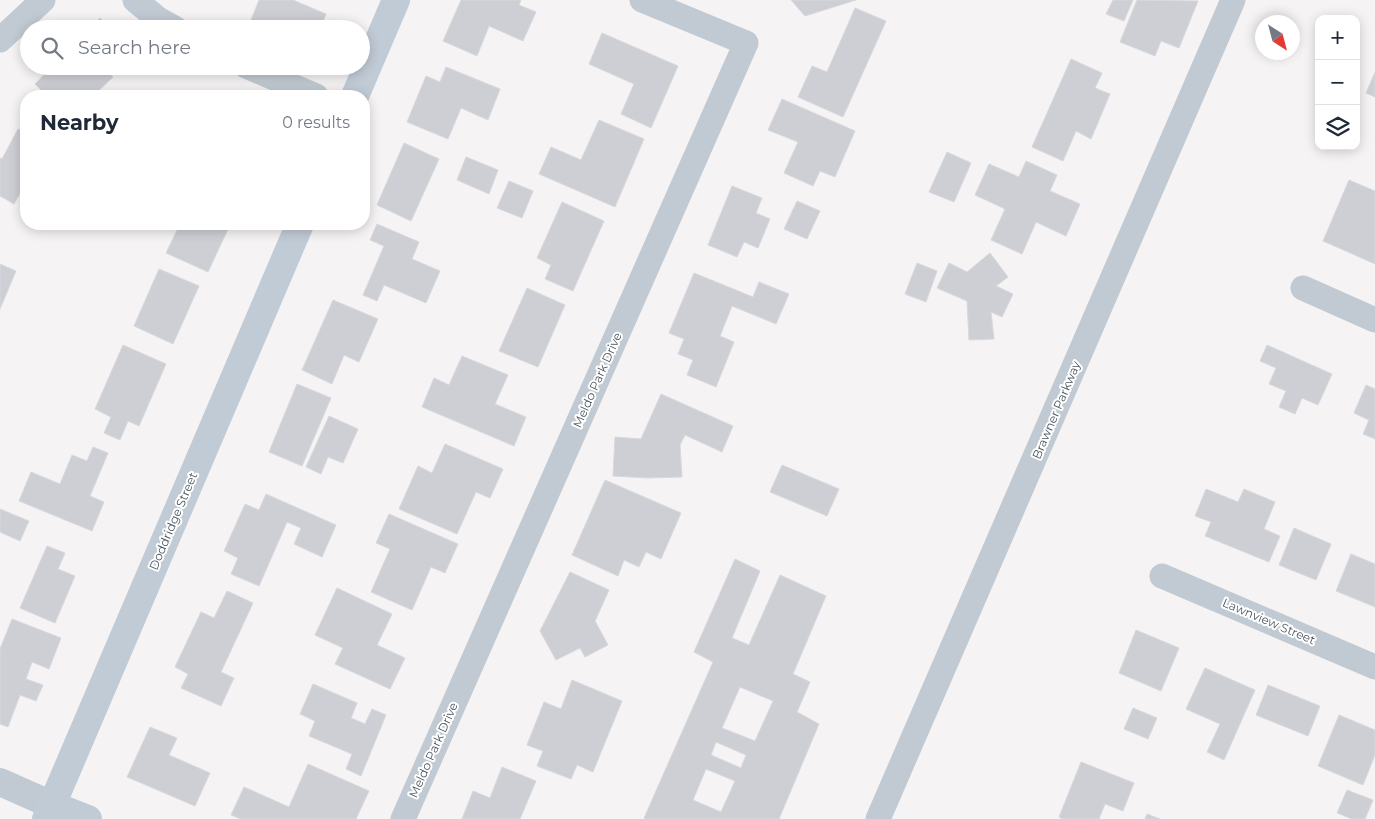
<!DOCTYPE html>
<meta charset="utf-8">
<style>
body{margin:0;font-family:Montserrat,sans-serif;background:#f2f2f3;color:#1f2937}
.controls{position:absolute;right:15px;top:15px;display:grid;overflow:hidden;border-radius:10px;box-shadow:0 2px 12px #0003}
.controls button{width:45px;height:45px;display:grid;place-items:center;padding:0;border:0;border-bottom:1px solid #e0e1e3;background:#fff;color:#1f2937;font:25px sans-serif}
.compass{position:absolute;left:1255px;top:15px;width:45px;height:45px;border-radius:50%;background:#fff;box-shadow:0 2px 12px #0003;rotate:144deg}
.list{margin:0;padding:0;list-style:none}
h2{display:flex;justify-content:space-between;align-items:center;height:65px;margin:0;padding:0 20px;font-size:21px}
h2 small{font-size:16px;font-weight:400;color:#747a83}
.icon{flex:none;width:28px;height:28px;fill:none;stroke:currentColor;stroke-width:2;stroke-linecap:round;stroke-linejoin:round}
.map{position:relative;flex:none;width:1375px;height:819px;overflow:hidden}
.search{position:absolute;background:#fff;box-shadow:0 2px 12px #0003;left:20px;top:20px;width:350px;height:55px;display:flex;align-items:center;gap:12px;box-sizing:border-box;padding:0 18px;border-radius:28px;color:#747a83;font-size:19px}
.panel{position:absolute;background:#fff;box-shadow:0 2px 12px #0003;left:20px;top:90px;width:350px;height:140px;border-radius:20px}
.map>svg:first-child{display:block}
.building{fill:#cdcfd5;stroke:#d7d9de;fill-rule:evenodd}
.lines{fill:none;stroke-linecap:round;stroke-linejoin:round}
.minor{stroke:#c1cad2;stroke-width:25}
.tertiary{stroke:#c1cad2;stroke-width:28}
.secondary{stroke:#c1cbd6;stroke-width:28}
.labels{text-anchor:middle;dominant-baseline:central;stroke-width:4;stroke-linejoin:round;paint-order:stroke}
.street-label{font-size:12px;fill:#4a5661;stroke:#fff}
</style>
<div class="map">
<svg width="1375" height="819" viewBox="0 0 1375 819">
<rect width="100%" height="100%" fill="#f5f3f3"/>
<g class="building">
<polygon points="259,0 293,0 326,14 320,29 271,29 251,20"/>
<polygon points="461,0 521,0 519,5 536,12 523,41 489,26 477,56 443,41"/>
<polygon points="791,0 856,0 805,16"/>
<polygon points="1113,0 1133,0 1124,21 1106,14"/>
<polygon points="1137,0 1198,1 1179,48 1161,41 1155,56 1120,42"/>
<polygon points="855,8 886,21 843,117 798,97 812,66 827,72"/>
<polygon points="100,18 111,29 89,29"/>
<polygon points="602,33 678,66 651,128 621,114 634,84 589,64"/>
<polygon points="1071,59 1102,73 1095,88 1110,94 1091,139 1076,131 1063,161 1032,147"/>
<polygon points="52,66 102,66 113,77 93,96 47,96 35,84"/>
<polygon points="446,67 500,89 488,120 461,108 448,139 407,122 426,76 440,82"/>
<polygon points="1375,72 1375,97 1366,93"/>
<polygon points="782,99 855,131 835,177 820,171 813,186 784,173 798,142 768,130"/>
<polygon points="599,120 644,139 615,207 539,174 551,147 581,160"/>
<polygon points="18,129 26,134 26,183 14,204 0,196 0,158 2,159"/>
<polygon points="404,143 439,159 411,221 377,205"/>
<polygon points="947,152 971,163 954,202 929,192"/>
<polygon points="466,157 498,170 489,194 457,180"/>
<polygon points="1026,161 1057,175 1050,191 1080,204 1066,236 1036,222 1022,254 991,240 1005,209 975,195 989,164 1019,177"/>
<polygon points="1349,180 1375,191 1375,264 1323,241"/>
<polygon points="509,181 533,191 522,218 497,208"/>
<polygon points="732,186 762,198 756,213 770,219 758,248 744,242 737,257 708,245"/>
<polygon points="797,201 820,211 807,239 784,229"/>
<polygon points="562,202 604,221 573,291 545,279 551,265 537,258"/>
<polygon points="180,224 221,224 229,227 208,272 166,253"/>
<polygon points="377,224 419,242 412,259 440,271 426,303 384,285 377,301 363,295 384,246 370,240"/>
<polygon points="990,253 1008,277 996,286 1013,294 1002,317 991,312 994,339 969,340 967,301 937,288 949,263 967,272"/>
<polygon points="917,263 937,271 926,302 905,294"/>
<polygon points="0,264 16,271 0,309"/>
<polygon points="159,269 199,286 173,344 134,326"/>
<polygon points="694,273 753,297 759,282 789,294 776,324 732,306 720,336 734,342 716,387 687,375 693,360 678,354 684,339 669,333"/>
<polygon points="527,288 565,305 538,367 499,351"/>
<polygon points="333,300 378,319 359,362 344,355 332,384 302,370"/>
<polygon points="123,345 166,364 139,426 128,421 120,440 104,433 111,417 95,409"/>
<polygon points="1267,345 1332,374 1318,405 1302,398 1295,414 1279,407 1286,391 1269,384 1276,368 1260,361"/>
<polygon points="462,356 508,375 495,404 526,417 514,446 422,407 434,378 449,385"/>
<polygon points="297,384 331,398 302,466 269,452"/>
<polygon points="1366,385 1375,389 1375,439 1363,434 1369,420 1354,413"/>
<polygon points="661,394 733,426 722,452 685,435 680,445 682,477 648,478 613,476 615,437 641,439"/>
<polygon points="329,416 358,429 343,463 328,457 321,474 306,467"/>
<polygon points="445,444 503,469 490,498 476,492 457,534 399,509 418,466 432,473"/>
<polygon points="93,447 108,453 90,496 104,502 92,531 19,501 31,472 60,484 72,455 87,461"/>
<polygon points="782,465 839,489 827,516 770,492"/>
<polygon points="605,480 681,513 661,559 646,552 639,567 624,560 618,576 572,555"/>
<polygon points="1206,489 1238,502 1244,489 1275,502 1264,529 1280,536 1269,562 1205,536 1211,522 1195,516"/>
<polygon points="266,494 336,525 322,557 294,544 301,528 287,522 259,586 231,574 238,558 224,551 245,504 259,510"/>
<polygon points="0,509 29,521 20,541 0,532"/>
<polygon points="389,514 458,544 445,573 431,567 412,610 371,592 390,549 376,543"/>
<polygon points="1294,528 1331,544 1316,580 1279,565"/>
<polygon points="47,546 65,553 58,569 75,576 55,623 20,608"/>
<polygon points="1351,554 1375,564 1375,607 1336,591"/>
<path d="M735,559L760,571L732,638L749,645L780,575L826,596L793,674L810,682L797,712L819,724L779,819H646L644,818L713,662L694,652ZM740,687L773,701L755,741L722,728ZM716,742L746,755L741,768L711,755ZM706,769L735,781L721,812L693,800Z"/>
<polygon points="570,572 609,590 595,621 608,645 585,657 580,648 556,660 540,631"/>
<polygon points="337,588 392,614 377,645 405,658 390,689 335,664 343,648 315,635"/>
<polygon points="227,591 253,603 221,672 234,678 221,706 181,688 188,674 175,667 201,612 214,618"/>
<polygon points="12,619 61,638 49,669 32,662 26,679 43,685 36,701 20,695 8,727 0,724 0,649"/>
<polygon points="1136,630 1179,648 1161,691 1119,673"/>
<polygon points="1205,668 1255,690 1224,760 1207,752 1220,724 1186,709"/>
<polygon points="572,680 622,701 593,772 577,765 571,779 537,766 543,751 527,745 544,702 561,709"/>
<polygon points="313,684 357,703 351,718 365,724 372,709 386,715 361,776 346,769 352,754 309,736 315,721 300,714"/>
<polygon points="1268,685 1320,706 1308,736 1256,715"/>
<polygon points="1133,708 1157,718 1148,739 1124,729"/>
<polygon points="1339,715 1375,730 1375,755 1363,785 1318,766"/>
<polygon points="150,727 177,738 169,755 210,773 195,806 127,777"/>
<polygon points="1081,762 1134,783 1123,811 1105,804 1099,819 1063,819 1059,817"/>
<polygon points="308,764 369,791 356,819 241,819 231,815 244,787 289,807"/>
<polygon points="502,767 536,781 520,819 462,819 473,791 490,798"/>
<polygon points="1347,790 1373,800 1365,819 1352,819 1337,813"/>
<polygon points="1147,814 1160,819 1145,819"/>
</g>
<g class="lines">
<g class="minor">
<polyline points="135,0 158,19 176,29"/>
<polyline points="0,40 43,0"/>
<polyline points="246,66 316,96"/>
<polyline points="1303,288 1375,320"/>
<polyline points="1162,576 1375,667"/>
<polyline points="403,819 746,43 642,0"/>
<polyline points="878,819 1233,0"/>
</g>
<polyline class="tertiary" points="0,782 52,805"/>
<g class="secondary">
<polyline points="355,96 396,0"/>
<polyline points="52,805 88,819"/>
<polyline points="46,819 300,224"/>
</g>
</g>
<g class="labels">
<g class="street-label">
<text transform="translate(597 380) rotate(-66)">Meldo Park Drive</text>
<text transform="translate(1056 410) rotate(-67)">Brawner Parkway</text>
<text transform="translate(173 521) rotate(-67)">Doddridge Street</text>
<text transform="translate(1269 621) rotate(23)">Lawnview Street</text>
<text transform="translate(433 750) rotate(-66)">Meldo Park Drive</text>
</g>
</g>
</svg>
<div class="controls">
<button>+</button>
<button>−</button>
<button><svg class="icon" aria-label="layers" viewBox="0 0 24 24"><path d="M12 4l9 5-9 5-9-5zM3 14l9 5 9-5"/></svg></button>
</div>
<svg class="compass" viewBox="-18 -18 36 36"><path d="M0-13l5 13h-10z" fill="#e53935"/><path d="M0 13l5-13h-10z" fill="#747a83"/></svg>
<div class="search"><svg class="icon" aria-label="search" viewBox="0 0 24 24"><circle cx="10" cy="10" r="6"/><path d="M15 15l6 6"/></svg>Search here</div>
<section class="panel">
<h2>Nearby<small>0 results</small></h2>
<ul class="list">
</ul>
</section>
</div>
